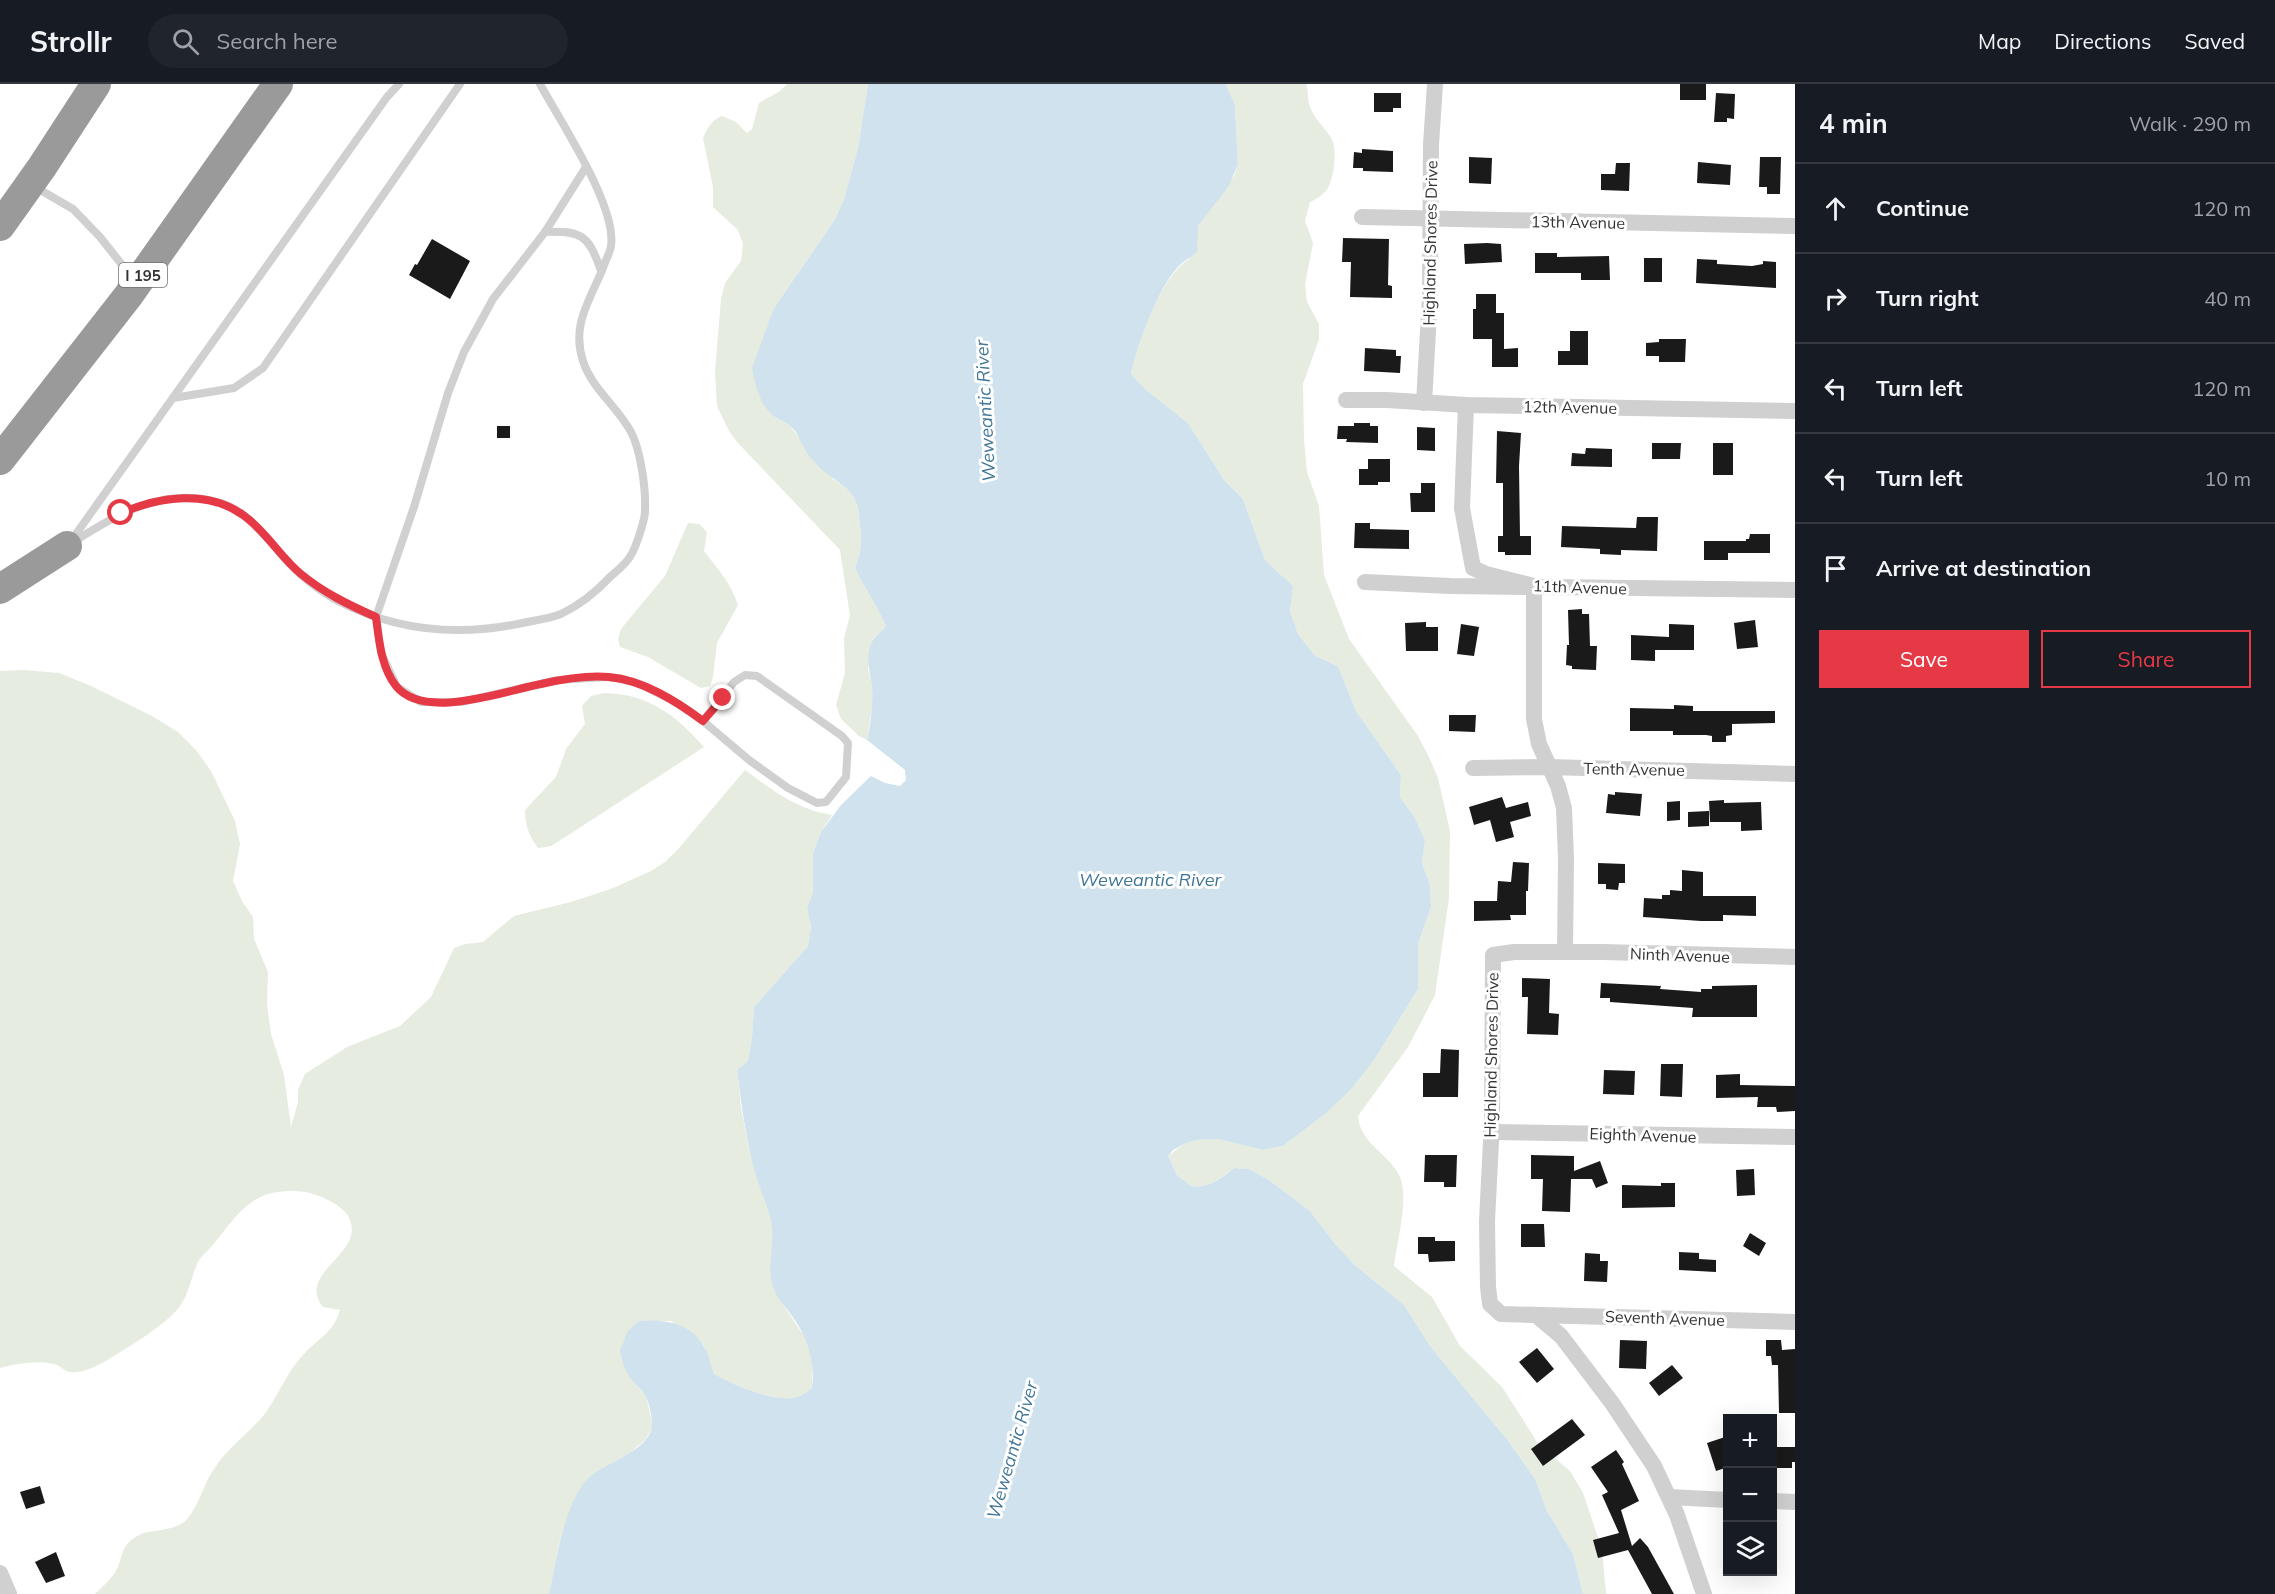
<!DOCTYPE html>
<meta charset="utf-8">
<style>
body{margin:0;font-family:Mulish,sans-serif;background:#20242c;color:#f1f3f6}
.controls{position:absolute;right:18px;bottom:18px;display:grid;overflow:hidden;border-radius:0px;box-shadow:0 6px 24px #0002}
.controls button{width:54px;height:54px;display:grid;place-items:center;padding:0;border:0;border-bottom:2px solid #363941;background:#171b24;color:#f1f3f6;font:30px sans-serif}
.stop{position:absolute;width:18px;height:18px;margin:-14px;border:4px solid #e63946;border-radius:50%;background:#fff}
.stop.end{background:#e63946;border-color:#fff;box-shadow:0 2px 6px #0008}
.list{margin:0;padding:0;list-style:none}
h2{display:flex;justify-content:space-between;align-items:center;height:78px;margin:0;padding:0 24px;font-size:26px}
h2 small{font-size:20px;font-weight:400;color:#9ea1a6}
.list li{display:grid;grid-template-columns:39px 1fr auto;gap:18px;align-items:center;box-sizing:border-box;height:90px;padding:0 24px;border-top:2px solid #363941}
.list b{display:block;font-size:22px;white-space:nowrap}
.list em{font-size:20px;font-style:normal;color:#9ea1a6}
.actions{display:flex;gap:12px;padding:18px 24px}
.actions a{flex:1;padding:14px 0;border:2px solid #e63946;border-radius:0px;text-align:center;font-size:21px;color:#e63946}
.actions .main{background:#e63946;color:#fff}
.icon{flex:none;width:33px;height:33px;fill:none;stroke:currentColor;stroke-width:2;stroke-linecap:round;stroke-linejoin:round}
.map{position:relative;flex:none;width:1795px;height:1510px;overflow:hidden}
header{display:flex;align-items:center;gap:36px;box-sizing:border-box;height:84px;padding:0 30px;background:#171b24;border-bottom:2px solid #363941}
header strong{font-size:28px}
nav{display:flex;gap:33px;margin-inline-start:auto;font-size:21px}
.search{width:420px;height:54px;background:#20242c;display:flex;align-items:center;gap:15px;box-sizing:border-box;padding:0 21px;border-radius:33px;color:#9ea1a6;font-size:22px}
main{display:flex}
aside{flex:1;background:#171b24}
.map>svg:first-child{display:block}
.green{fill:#e6ecdf}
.water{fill:#cfe2ee}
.building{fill:#1a1a1a}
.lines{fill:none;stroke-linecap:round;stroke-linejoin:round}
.service{stroke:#d0d0d0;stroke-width:8}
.minor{stroke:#d0d0d0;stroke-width:16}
.motorway{stroke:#9a9a9a;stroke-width:30}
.route{stroke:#e63946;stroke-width:8}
.labels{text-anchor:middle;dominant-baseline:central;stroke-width:6;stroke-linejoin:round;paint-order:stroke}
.shield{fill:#fff;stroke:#707070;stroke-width:1.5}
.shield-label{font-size:15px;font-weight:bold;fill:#333}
.street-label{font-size:16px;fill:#333;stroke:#fff}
.water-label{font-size:18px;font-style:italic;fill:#3f7597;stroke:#fff}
</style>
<header>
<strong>Strollr</strong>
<div class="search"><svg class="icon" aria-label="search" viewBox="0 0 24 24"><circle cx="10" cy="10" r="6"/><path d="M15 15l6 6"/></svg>Search here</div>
<nav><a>Map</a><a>Directions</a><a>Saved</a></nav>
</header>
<main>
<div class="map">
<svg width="1795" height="1510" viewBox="0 0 1795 1510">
<rect width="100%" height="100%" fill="#fff"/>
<g class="green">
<path d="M787,0H868L858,64L844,115L834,137L774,224L773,332L788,340L833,395L846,404L854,413L858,424L861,451L860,469L855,484C864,504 877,521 886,542L873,555L868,585L872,602V624L867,656L859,652L841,635L836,621L845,589L844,554L850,532L840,466L737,358L729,347L717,322L715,288L721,215L725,199L741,177L743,160L738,146L713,123V103L703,54C707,45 712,35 722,32L736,38L747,49L752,45L759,19L780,7Z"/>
<path d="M1226,0H1306C1309,8 1307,15 1310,23C1314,35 1325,43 1331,54C1338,65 1334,92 1328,104C1323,111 1317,115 1310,118L1305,137L1313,159L1305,201L1307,218L1319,240V255L1303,300L1304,355L1307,388L1319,422L1324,491L1349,555L1418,652L1428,671L1438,694L1450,747L1449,814L1435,911L1408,963L1358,1032C1360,1060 1389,1069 1400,1093C1409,1114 1397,1159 1394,1182L1432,1213L1460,1262L1502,1303L1539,1361L1570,1387L1583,1409L1602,1465L1606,1510H1583L1573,1470L1547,1427L1535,1395L1509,1358L1430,1262L1404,1221L1356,1182L1336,1161L1310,1127L1269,1096L1249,1085L1234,1084C1221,1094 1208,1105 1191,1102L1177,1091L1168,1072L1184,1060L1196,1056L1218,1055L1263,1066L1283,1062L1324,1031L1376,973L1418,905V860L1431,823L1430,801L1422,779L1425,756L1415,734L1400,713L1401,691L1356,627L1338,582L1315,572L1298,550L1290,527L1293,502L1265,476L1243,415L1224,396L1188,339L1145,305L1131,290C1138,258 1161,192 1189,175L1198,142L1234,92L1238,81L1235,21Z"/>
<path d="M688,439L699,440L707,448L704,467C718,486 730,497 738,521L717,559L713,593L710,602L701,604L648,573L620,563L618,555L621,545L665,492Z"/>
<path d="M25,586L59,589L91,602L152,632L178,648L196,666L211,687L235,737L240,760L233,797L242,817L253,833L254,855L268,888L267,920L271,950L284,991L291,1043L298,1018V1006L305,990L347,963L400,942L431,913L454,864L465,860L483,858L514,832L571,818L611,805L651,787L665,778L679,764L745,686C772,706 798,726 832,731L821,748L813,769V808L807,824L811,843L808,862L754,923L752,953L748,977L737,986L741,1023L748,1060L755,1087L772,1138L774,1159L771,1183L782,1219L804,1252L812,1272V1304C809,1307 804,1310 800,1312C778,1321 734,1301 714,1290L704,1262L671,1237H638L630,1294L646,1312L653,1342L646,1355L630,1369L591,1392L569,1429L559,1460L549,1510H95C101,1504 109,1497 114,1490C125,1474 117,1462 141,1450C153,1445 177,1448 188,1434C200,1419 204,1398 216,1382C229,1363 248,1350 263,1332C278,1313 286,1289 303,1271C318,1254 333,1250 340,1226L323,1223C295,1187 369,1170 348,1132C341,1120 318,1110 305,1108C257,1102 243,1123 216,1157C211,1165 202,1170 198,1178C190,1195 189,1213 176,1227C158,1246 131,1261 109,1275C100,1281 81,1290 70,1288C65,1288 60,1281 54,1280C38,1276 16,1280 0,1284V587Z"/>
<path d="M604,609C648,610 676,631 704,663L573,748L551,762L538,764C529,752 525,741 525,726L556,693L566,665L585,640L582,622L591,612Z"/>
</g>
<path class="water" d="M868,0H1226L1235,21L1238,81L1228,103L1198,142L1197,168C1193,172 1187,175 1182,179C1160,198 1137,261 1131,290L1145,305L1188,339L1224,396L1243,415L1265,476L1293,502L1290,527L1298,550L1315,572L1338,582L1356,627L1401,691L1400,713L1415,734L1425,756L1422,779L1430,801L1431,823L1418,860V905L1376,973L1352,1004L1324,1031L1283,1062L1263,1066L1218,1055L1196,1056L1184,1060L1173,1066L1168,1072L1177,1091L1191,1102C1208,1105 1222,1094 1234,1084L1249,1085L1269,1096L1310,1127L1336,1161L1356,1182L1404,1221L1430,1262L1509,1358L1535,1395L1547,1427L1573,1470L1583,1510H549C556,1478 565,1412 592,1391C607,1379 654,1364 652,1339C652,1332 649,1319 646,1313C643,1306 635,1301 631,1295C625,1287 622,1276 620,1266L628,1247L639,1237C664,1235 690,1238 704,1263C709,1271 711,1281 714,1290C734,1301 778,1321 800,1312C804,1310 809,1307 812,1304C815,1277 808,1254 792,1232C786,1223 777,1215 774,1205C765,1185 776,1159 771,1137C767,1120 759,1103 754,1085C746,1053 741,1020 737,986L748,977L752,953L754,923L808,862L811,843L807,824L813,808V769L821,748L841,721L871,692L885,699L900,702L906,696L905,686L867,656C871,639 873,621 872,603C870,587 864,572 873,556C876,551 882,547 886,542C877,521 864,504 855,484L860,469L861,451L858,424L854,413L846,404L821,385L808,371L796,348L788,340L773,332L763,320L756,303L752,284L774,224L834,137L844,115L858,64Z"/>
<g class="building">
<rect x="1680" y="0" width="26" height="16"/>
<polygon points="1374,9 1401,9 1401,24 1393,24 1393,28 1374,28"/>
<polygon points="1716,9 1735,10 1734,35 1727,34 1727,38 1714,38"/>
<polygon points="1362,65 1393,67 1393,88 1363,87 1363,84 1353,84 1354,68 1362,69"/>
<polygon points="1469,73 1492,74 1491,100 1469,99"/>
<polygon points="1760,73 1781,73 1780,110 1767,110 1767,103 1759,103"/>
<polygon points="1698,78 1731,81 1730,101 1697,99"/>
<polygon points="1616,79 1630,79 1629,107 1601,106 1601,90 1615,90"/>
<polygon points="1343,154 1389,155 1388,201 1392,202 1392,214 1350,213 1351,178 1342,178"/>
<polygon points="432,155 470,177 450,215 409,191 415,180 417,181"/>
<polygon points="1487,159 1501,160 1502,178 1465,180 1464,160"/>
<polygon points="1535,169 1557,169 1557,173 1609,172 1610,196 1581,196 1581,189 1535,189"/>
<rect x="1644" y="174" width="18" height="24"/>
<polygon points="1697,175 1717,176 1717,180 1752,182 1763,180 1763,177 1776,178 1776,204 1696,199"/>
<polygon points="1476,210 1496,210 1496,229 1504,229 1504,265 1518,264 1518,283 1492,283 1492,255 1473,255 1473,225 1476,225"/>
<polygon points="1570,247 1588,247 1588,281 1558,281 1558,267 1570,267"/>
<polygon points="1659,255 1686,255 1685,278 1659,278 1659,272 1646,272 1646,259 1659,258"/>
<polygon points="1365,264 1396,266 1396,272 1401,272 1400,289 1364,287"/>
<polygon points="1354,339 1370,339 1370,342 1378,342 1378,359 1346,358 1347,355 1337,355 1338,342 1354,342"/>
<rect x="497" y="342" width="13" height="12"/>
<polygon points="1417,343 1435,344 1435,367 1417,366"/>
<polygon points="1497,347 1521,349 1519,382 1520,452 1531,452 1531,471 1505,471 1505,468 1498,468 1498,452 1503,452 1503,399 1496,399"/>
<polygon points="1652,359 1681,359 1680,375 1652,375"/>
<rect x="1713" y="359" width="20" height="32"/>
<polygon points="1586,364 1612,365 1612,383 1571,382 1572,369 1585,370"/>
<polygon points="1368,375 1390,375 1390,398 1378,398 1378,401 1359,401 1359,385 1368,385"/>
<polygon points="1421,399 1435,399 1435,428 1411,428 1410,409 1421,409"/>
<polygon points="1637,433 1658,433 1657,467 1621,466 1621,471 1600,470 1600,465 1561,463 1562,442 1636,444"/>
<polygon points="1355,439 1370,439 1370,445 1409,446 1409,465 1354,464"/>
<polygon points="1750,450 1770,450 1770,469 1728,469 1728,476 1704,476 1704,457 1746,457 1746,455 1749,455"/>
<polygon points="1582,525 1582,530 1589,530 1590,562 1597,562 1596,586 1572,585 1572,582 1566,581 1567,561 1569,561 1568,526"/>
<polygon points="1755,536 1758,563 1737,565 1734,539"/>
<polygon points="1426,538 1426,543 1438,543 1438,567 1406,567 1405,539"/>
<polygon points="1461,540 1479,543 1474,572 1457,570"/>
<polygon points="1669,540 1694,541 1694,566 1655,566 1655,577 1631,576 1631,551 1669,553"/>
<polygon points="1674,621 1693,622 1693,627 1775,627 1775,639 1732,640 1732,651 1726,652 1726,658 1712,658 1712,652 1706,651 1673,651 1673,647 1630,647 1630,624 1674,625"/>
<polygon points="1449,631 1476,631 1475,648 1449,647"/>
<polygon points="1615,708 1642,710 1640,732 1606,729 1608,710 1615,711"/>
<polygon points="1502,713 1506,724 1528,718 1531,732 1510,738 1514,753 1496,758 1490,736 1474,741 1469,723"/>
<polygon points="1724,716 1724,719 1761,718 1762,746 1741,747 1741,738 1710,738 1709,717"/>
<polygon points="1680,717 1680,736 1667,737 1667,718"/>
<polygon points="1709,727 1709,742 1688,743 1688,728"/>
<polygon points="1513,778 1529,779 1528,807 1526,807 1526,831 1510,831 1511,836 1474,837 1474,817 1497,817 1498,797 1511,798"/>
<polygon points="1598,779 1625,780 1625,799 1619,799 1618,806 1606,805 1606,800 1598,800"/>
<polygon points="1682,786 1703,788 1703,812 1756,812 1756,832 1723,831 1723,837 1701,837 1643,833 1644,814 1662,815 1662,811 1670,811 1670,806 1682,807"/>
<polygon points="1522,894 1550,895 1549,929 1559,930 1558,951 1527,950 1528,913 1522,913"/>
<polygon points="1601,899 1661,902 1660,905 1701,908 1701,905 1712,905 1712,902 1757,901 1757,933 1692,933 1693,924 1610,918 1610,914 1600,914"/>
<polygon points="1441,965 1459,966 1458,1013 1423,1013 1423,989 1440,989"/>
<polygon points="1661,980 1683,980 1682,1013 1660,1012"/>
<polygon points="1604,986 1635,987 1634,1011 1603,1010"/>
<polygon points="1740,990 1740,1001 1795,1002 1795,1027 1777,1028 1776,1023 1757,1023 1758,1013 1716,1014 1716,991"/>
<polygon points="1425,1071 1457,1071 1456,1103 1444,1103 1444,1098 1424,1098"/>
<polygon points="1531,1071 1574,1072 1574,1087 1600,1077 1608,1099 1596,1104 1592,1095 1571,1095 1570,1128 1542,1127 1543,1095 1531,1095"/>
<polygon points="1754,1085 1755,1111 1737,1112 1736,1086"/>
<polygon points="1661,1099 1675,1099 1675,1123 1622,1124 1622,1101 1661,1102"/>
<polygon points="1521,1140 1544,1140 1545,1163 1521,1163"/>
<polygon points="1750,1149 1766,1159 1759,1172 1743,1162"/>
<polygon points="1418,1153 1435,1153 1435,1157 1455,1157 1455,1177 1429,1178 1428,1170 1418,1170"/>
<polygon points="1679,1168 1699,1169 1699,1175 1716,1176 1716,1188 1679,1186"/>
<polygon points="1585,1169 1600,1170 1600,1177 1608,1177 1607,1198 1584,1197"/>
<polygon points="1620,1256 1647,1257 1646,1285 1619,1284"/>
<polygon points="1766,1256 1781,1256 1782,1266 1795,1265 1795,1329 1779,1329 1778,1281 1772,1281 1771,1272 1766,1272"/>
<polygon points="1537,1264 1554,1285 1537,1299 1519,1278"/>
<polygon points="1672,1281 1683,1294 1659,1312 1649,1299"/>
<polygon points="1572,1335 1585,1351 1543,1382 1531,1365"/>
<polygon points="1728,1352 1728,1383 1716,1387 1707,1359"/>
<polygon points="1773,1363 1795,1363 1795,1378 1792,1378 1792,1384 1773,1384"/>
<polygon points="1616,1366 1624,1378 1622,1380 1639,1417 1621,1426 1632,1462 1640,1454 1648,1463 1674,1510 1652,1510 1628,1466 1598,1474 1593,1456 1619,1449 1602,1411 1608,1408 1591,1383"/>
<polygon points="40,1402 45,1419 26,1425 20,1408"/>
<polygon points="56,1468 65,1492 46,1499 35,1478"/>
</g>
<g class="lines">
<g class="service">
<polyline points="586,83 545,148 493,215 464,268 448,309 414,423 376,533 381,569 397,603 421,618 461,618 558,596 607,593 623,595 640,600 679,620 703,637 734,598 745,591 757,592 842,652 848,659 846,693 826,718 817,719 788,704 749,676 703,637"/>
<polyline points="35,103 73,125 100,153 134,196"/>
<path d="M545,148C582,146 589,152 601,187"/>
<polyline points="173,314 234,304 263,284 460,0"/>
<polyline points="71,457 387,13 399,0"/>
<path d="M72,459C116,430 163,403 217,418C253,427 273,465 299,489C309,498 324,509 336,516C397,548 461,553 527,538C538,536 551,534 561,530C580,521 597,507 611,492C618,486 627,479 631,471C636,463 645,436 645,427C646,406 641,367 631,348C617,322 592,305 583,277C571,241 590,216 603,184C605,177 610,169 611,162C617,122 560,37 540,0"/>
</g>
<g class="minor">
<polyline points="1362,133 1795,142"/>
<polyline points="1346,316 1387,316 1466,321 1795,327"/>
<polyline points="1424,319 1430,211 1431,61 1435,0"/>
<polyline points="1466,321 1462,424 1473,484 1486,490 1534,502 1534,635 1539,660 1558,702 1564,724 1566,774 1565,868"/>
<polyline points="1365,498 1450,502 1795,506"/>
<polyline points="1473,684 1548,683 1795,690"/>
<polyline points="1795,873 1602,868 1514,868 1493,871 1492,1037 1487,1137 1488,1203 1490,1220 1501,1230 1795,1238"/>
<polyline points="1491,1048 1795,1053"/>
<polyline points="1536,1231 1561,1252 1612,1319 1654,1382 1677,1431 1704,1510"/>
<polyline points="1669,1413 1728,1416"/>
<polyline points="1772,1417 1795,1418"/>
<polyline points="0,1489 9,1510"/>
</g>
<g class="motorway">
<polyline points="0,142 42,83 96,0"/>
<polyline points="0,376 128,212 278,0"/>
<polyline points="0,505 67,462"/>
</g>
</g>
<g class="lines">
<path class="route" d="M121,429C159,413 207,405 243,431C266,447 280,473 301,490C324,509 349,521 376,533C379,556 381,583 396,602C424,637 504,607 541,600C563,595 586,591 609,593C643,596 676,617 703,637L723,614"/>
</g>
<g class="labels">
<rect class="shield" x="119" y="179" width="48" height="24" rx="4.5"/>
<g class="shield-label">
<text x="143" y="191">I 195</text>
</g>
<g class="street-label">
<text transform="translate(1578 138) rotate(1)">13th Avenue</text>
<text transform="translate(1430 159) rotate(-89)">Highland Shores Drive</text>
<text transform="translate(1570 323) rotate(1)">12th Avenue</text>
<text transform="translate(1580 503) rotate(2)">11th Avenue</text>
<text transform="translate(1634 685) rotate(1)">Tenth Avenue</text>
<text transform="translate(1680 871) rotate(2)">Ninth Avenue</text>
<text transform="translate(1491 971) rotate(-89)">Highland Shores Drive</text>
<text transform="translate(1643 1051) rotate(2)">Eighth Avenue</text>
<text transform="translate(1665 1234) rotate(2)">Seventh Avenue</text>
</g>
<g class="water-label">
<text transform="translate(985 327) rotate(-93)">Weweantic River</text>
<text x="1150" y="795">Weweantic River</text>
<text transform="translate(1012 1366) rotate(-74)">Weweantic River</text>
</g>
</g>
</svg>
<div class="controls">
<button>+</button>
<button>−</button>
<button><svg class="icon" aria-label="layers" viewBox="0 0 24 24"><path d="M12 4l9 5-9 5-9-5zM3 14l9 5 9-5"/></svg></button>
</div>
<div class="stop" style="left:121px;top:429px"></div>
<div class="stop end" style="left:723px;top:614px"></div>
</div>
<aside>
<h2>4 min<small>Walk · 290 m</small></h2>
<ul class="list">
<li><svg class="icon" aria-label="ahead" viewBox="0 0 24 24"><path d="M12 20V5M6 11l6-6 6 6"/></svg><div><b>Continue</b></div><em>120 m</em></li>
<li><svg class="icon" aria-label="right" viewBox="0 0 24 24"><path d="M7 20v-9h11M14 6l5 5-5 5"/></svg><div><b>Turn right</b></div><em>40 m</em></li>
<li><svg class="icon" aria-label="left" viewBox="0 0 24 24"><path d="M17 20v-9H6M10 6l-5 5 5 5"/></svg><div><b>Turn left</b></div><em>120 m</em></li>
<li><svg class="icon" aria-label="left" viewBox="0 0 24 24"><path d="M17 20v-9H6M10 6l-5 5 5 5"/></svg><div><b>Turn left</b></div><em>10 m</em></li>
<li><svg class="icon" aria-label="arrive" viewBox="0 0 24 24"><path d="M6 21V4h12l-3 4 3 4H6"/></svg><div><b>Arrive at destination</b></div></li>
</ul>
<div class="actions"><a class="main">Save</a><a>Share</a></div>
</aside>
</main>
